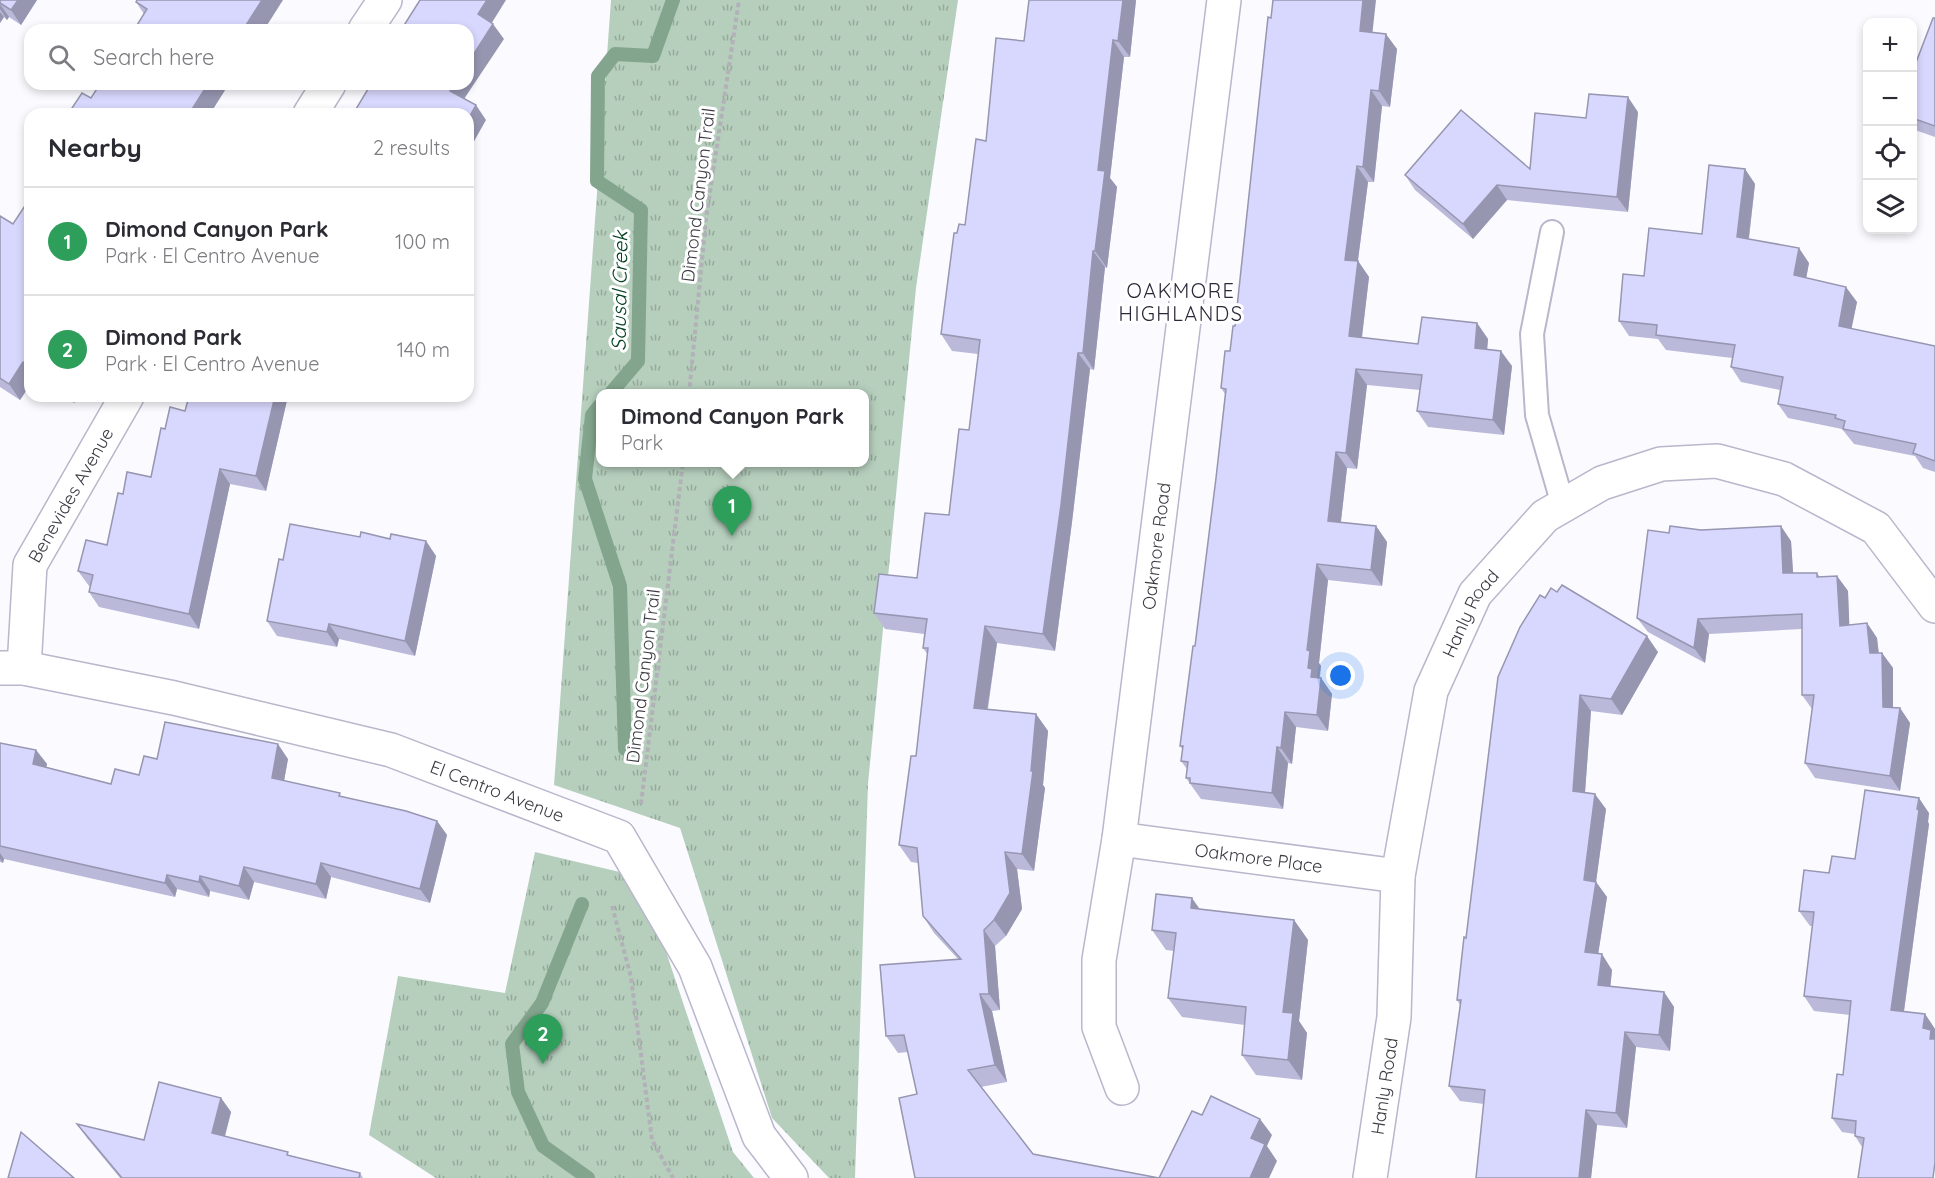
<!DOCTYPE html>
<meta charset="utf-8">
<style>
body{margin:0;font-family:Quicksand,sans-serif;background:#f7f7f7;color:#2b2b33}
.controls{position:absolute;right:18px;top:18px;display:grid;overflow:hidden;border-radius:12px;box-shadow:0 3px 9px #0003}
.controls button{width:54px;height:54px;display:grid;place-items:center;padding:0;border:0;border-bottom:2px solid #e1e1e2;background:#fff;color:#2b2b33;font:30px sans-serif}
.you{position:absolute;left:1341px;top:676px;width:21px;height:21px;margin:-15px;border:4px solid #fff;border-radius:50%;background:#1a73e8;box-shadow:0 0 0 9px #1a73e833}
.badge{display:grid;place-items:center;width:39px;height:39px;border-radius:50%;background:#388756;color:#fff;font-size:20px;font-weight:700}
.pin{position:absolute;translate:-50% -50px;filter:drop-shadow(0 2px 3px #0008)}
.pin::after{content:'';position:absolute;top:32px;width:21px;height:18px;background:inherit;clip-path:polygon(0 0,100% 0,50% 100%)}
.popup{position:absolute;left:596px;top:389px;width:273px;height:78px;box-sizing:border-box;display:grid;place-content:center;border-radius:12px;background:#fff;filter:drop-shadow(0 2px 4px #0005);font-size:20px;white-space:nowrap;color:#7c7c81}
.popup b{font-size:22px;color:#2b2b33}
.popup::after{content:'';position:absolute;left:50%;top:100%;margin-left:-12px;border:12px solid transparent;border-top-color:#fff}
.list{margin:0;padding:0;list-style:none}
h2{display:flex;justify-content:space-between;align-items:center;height:78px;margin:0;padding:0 24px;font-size:26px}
h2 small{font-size:20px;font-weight:400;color:#7c7c81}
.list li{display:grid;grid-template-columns:39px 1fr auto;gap:18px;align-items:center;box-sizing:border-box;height:108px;padding:0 24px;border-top:2px solid #e1e1e2}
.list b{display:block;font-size:22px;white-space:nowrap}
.list p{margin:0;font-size:20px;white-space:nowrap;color:#7c7c81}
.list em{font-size:20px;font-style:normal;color:#7c7c81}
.icon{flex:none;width:33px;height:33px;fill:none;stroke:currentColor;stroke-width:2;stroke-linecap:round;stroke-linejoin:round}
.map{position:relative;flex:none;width:1935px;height:1178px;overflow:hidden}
.search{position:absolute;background:#fff;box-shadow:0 3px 9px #0003;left:24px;top:24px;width:450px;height:66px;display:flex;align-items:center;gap:15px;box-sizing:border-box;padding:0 21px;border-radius:18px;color:#7c7c81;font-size:22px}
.panel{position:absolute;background:#fff;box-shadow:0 3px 9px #0003;left:24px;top:108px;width:450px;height:294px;border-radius:18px}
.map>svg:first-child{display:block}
.park{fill:url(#park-tufts);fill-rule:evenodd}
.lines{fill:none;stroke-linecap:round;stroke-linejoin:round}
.stream{stroke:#83a58d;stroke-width:14}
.lane-casing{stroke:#b8b7cb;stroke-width:26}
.street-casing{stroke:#b8b7cb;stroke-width:36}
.path{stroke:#b1b1b7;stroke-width:4;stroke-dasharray:4.5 3;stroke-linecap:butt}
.lane{stroke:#fff;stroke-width:22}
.street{stroke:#fff;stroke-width:33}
.wall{fill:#bab9da}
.shaded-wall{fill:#9796b1}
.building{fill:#d8d7fd;stroke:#9796b1;stroke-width:1.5}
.labels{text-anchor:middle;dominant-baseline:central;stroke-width:6;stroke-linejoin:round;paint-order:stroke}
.street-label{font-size:18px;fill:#3b3b43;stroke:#fff}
.neighbourhood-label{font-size:20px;letter-spacing:1.5px;fill:#2a2939;stroke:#fff}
.water-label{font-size:20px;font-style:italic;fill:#034121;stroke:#fff}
</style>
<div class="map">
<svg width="1935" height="1178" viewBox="0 0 1935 1178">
<defs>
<pattern id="park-tufts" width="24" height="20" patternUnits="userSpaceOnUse" patternTransform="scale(1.5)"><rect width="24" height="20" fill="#b6cfbd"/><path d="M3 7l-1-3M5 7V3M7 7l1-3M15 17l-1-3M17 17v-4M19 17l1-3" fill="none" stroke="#95a99b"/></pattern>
</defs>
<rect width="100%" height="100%" fill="#fbfbff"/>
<g class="park">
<path d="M611,0H958L916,288L868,784L855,1178H829L772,1118L680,828L554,785ZM600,394H864V462H600Z"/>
<polygon points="535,852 641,877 733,1152 754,1178 436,1178 369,1135 398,976 505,993"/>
</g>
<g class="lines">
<g class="stream">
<polyline points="610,394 638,361 641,210 597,181 598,76 615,54 653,56 673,0"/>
<polyline points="600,405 592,415 585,479 620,586 625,749"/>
<polyline points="582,904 542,1003 512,1044 518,1092 543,1146 588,1178"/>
</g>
<defs>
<polyline id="lane" points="1552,232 1532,334 1537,415 1563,505"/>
<g id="street">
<polyline points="365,30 385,0"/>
<polyline points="310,114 329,84"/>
<path id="s1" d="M0,668H24L174,698L391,750L619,837L695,967L759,1136L791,1178"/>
<path id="s2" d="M24,668L30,565L127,396"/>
<path id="s3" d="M1119,839L1398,876"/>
<path id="s4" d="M1122,1088L1099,1027V960L1119,839L1224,0"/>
<path id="s5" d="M1370,1178L1394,1017L1398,876L1431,691L1475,594L1545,516L1602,483L1661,464L1717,461L1784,479L1876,528L1935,606"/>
</g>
</defs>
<use href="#lane" class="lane-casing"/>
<use href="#street" class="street-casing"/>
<g class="path">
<polyline points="689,394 706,219 739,0"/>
<polyline points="641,804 683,462"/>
<polyline points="612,906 631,977 652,1140 673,1178"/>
</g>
<use href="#lane" class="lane"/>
<use href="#street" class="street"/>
</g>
<g class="wall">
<polygon points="0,0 37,0 21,25 9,17 7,20 4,17 0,23"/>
<polygon points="1136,0 1130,57 1124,57 1110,178 1117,187 1107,268 1105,267 1094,370 1090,369 1072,522 1055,651 997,643 988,709 1036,714 1048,731 1043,785 1045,788 1034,871 1017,869 1022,909 1006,936 995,946 1000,1010 992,1011 1007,1082 981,1087 915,1178 917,1094 908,1052 898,1053 886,1036 958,959 934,933 923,916 918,863 911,862 899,845 916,756 928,655 923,648 924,634 885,629 874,613 917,578 949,515 969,430 978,354 952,351 941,334 957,233 965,225 986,141 1024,41"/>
<polygon points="136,2 264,30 144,14"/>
<polygon points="1271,18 1373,32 1397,49 1390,107 1382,106 1374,182 1368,182 1358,261 1369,277 1362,338 1418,344 1477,323 1488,339 1487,349 1512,366 1504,435 1428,427 1417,411 1420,390 1367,385 1357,469 1347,468 1341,522 1376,526 1387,542 1382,586 1328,580 1319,663 1321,666 1320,678 1321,678 1332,694 1328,731 1296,727 1292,764 1288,763 1283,809 1201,799 1186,778 1187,769 1181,761 1183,750 1180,746 1195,646 1216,478 1225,394 1221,388 1230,351 1235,326"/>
<polygon points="1935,18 1935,137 1912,129 1912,73"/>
<polygon points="1638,112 1628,212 1507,200 1473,239 1415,190 1405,175 1530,169 1586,118"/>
<polygon points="1745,169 1755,184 1749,239 1809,263 1806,278 1857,302 1851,329 1935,346 1935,472 1923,468 1915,456 1854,444 1842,429 1788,418 1778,404 1780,390 1741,382 1731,367 1732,358 1666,350 1658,339 1629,336 1619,321 1702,234"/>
<polygon points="30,198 30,385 20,400 0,387 0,216 13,224"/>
<polygon points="64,396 79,396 74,403"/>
<polygon points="189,396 288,396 266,491 230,484 199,629 99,607 89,592 90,586 89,586 78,571 107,545 123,494 151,477 185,411"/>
<polygon points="1701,530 1791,541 1793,573 1817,573 1820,577 1837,576 1848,591 1849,625 1867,623 1877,638 1879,653 1882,653 1893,668 1893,708 1900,708 1910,723 1900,791 1815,778 1805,763 1812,709 1802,695 1802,629 1709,634 1705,663 1648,632 1637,618 1669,533"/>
<polygon points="360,537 426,541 436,556 415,656 339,639 337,647 277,636 267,621 283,560"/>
<polygon points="1545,598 1658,652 1622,715 1591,711 1585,792 1606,809 1596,882 1607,897 1598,954 1612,970 1610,986 1664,992 1674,1007 1670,1051 1636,1047 1627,1128 1597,1125 1591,1178 1476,1178 1484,1104 1460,1101 1449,1086 1460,1005 1457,1000 1466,938"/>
<polygon points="0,743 36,750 47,764 46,768 111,784 139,775 157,759 288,759 284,781 437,821 447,835 430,903 331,877 326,899 254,882 249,900 210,891 209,897 177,889 175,897 4,859 3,863 0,862"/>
<polygon points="1929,813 1928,822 1929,824 1904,1012 1925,1014 1935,1029 1934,1034 1862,1147 1855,1136 1855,1134 1842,1132 1832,1118 1843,1075 1850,1015 1814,1011 1804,996 1812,926 1810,926 1799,911 1829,873 1855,859"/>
<polygon points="1200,909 1294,920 1308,940 1299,1021 1307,1033 1302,1080 1256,1075 1242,1055 1245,1025 1182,1017 1168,998 1174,951 1166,950 1152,930"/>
<polygon points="221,1098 231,1112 225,1136 291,1156 360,1173 363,1178 120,1178 87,1138 77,1124 144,1140"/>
</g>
<g class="shaded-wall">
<polygon points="18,0 37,0 21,25 11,10"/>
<polygon points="262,0 283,0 264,30 243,30"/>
<polygon points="487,0 506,0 488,29 478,14"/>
<polygon points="1123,0 1136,0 1130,57 1118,41"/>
<polygon points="1363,0 1376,0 1371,46 1360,31"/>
<polygon points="0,4 9,17 7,20 0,9"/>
<polygon points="0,12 4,17 0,23"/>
<polygon points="493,24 504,39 460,105 450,91 455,84 468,84 468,63"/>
<polygon points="1386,34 1397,49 1390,107 1379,91"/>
<polygon points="1113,40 1124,57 1110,178 1117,187 1107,268 1095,251 1098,170"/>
<polygon points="208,84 229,84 210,114 189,114"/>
<polygon points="1371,90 1382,106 1374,182 1363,167"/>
<polygon points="1628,97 1638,112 1628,212 1617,197"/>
<polygon points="476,105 486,120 468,152 468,119"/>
<polygon points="1357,166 1368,182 1356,275 1345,260"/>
<polygon points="1745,169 1755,184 1747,252 1737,237"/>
<polygon points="1497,185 1507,200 1473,239 1463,224"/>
<polygon points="1799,248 1809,263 1804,290 1794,275"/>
<polygon points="1093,251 1105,267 1094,370 1083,353"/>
<polygon points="1358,261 1369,277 1360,352 1349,336"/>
<polygon points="1846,287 1857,302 1849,341 1839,326"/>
<polygon points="1477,323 1488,339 1486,364 1475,348"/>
<polygon points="1501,351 1512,366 1504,435 1493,420"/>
<polygon points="1078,353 1090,369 1072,522 1055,651 1043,634"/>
<polygon points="23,362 30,371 30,385 20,400 9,384"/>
<polygon points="1356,369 1367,385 1357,469 1346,453"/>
<polygon points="70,396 79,396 74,403"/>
<polygon points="275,396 288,396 266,491 256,476"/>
<polygon points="1336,452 1347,468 1339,537 1328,521"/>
<polygon points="220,469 230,484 199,629 189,614"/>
<polygon points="1376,526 1387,542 1382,586 1371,570"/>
<polygon points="1781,526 1791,541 1794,587 1783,573"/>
<polygon points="426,541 436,556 415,656 405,641"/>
<polygon points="1317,564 1328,580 1319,663 1321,666 1319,679 1321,678 1332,694 1328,731 1317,715 1311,677 1308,668 1307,650"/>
<polygon points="1837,576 1848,591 1850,641 1840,626"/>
<polygon points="1698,619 1709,634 1705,663 1694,648"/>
<polygon points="1867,623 1877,638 1880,668 1870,653"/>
<polygon points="329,624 339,639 337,647 327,632"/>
<polygon points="985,626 997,643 985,724 974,708"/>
<polygon points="1647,636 1658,652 1622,715 1611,699"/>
<polygon points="1882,653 1893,668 1893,722 1883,707"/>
<polygon points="1580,695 1591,711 1584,806 1573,791"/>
<polygon points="1900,708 1910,723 1900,791 1890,776"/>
<polygon points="1285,712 1296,727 1292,764 1281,748"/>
<polygon points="1036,714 1048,731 1043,785 1045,788 1034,871 1022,854"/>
<polygon points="278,744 288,759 282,792 272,778"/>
<polygon points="1277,747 1288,763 1283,809 1272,793"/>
<polygon points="36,750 47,764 43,779 33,764"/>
<polygon points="1595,794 1606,809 1596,882 1607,897 1596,968 1585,952 1584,880"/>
<polygon points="1919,798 1929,813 1928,822 1929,824 1902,1025 1891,1010"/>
<polygon points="437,821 447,835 430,903 420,889"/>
<polygon points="1005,852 1017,869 1022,909 1006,936 994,920"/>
<polygon points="0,853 4,859 3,863 0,859"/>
<polygon points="321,863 331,877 326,899 316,884"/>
<polygon points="244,867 254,882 249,900 239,886"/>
<polygon points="167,875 177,889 175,897 165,883"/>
<polygon points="200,876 210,891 209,897 199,882"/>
<polygon points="1192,898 1206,918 1191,908"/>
<polygon points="1294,920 1308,940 1299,1021 1307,1033 1302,1080 1288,1060 1283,1012"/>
<polygon points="984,930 995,946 1000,1010 989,994"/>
<polygon points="1602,954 1612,970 1609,1001 1598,985"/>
<polygon points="1664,992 1674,1007 1670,1051 1659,1035"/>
<polygon points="980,994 992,1011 1007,1082 995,1065"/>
<polygon points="1925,1014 1935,1029 1935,1046 1923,1028"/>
<polygon points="1625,1032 1636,1047 1627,1128 1616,1113"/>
<polygon points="221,1098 231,1112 222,1147 212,1133"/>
<polygon points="1586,1110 1597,1125 1591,1178 1579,1178"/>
<polygon points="1260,1119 1272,1135 1267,1146 1277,1161 1269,1178 1250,1178 1251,1138"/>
</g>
<g class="building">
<polygon points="0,0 18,0 11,10 0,3"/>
<polygon points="137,0 262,0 243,30 134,30 147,9 136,2"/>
<polygon points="420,0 487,0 478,14 493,24 468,63 468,30 401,30"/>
<polygon points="1029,0 1123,0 1118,41 1113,40 1098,170 1105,171 1095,251 1093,251 1083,353 1078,353 1061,505 1043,634 985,626 974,708 1036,714 1031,771 1033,771 1022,854 1005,852 1010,893 994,920 984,930 989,994 980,994 995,1065 968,1070 1033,1154 1159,1178 915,1178 899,1098 917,1094 904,1035 886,1036 880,965 961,959 923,916 917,848 899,845 911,756 916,756 928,648 923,648 927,619 874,613 879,574 917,578 925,513 949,515 959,429 969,430 980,340 941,334 954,233 957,233 959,224 965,225 976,139 986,141 996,38 1024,41"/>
<polygon points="1273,0 1363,0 1360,31 1386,34 1379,91 1371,90 1363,167 1357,166 1345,260 1358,261 1349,336 1418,344 1422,317 1477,323 1475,348 1501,351 1493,420 1417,411 1422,375 1356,369 1346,453 1336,452 1328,521 1376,526 1371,570 1317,564 1307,650 1310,651 1308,668 1312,669 1311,677 1321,678 1317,715 1285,712 1281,748 1277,747 1272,793 1190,783 1190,778 1186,778 1188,762 1181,761 1183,746 1180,746 1193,646 1195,646 1216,478 1226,389 1221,388 1225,351 1230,351 1233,326 1235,326 1268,17 1271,18"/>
<polygon points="1933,18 1935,18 1935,126 1912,118 1912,73"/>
<polygon points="100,84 208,84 189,114 68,114 82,93 91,98"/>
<polygon points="371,84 455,84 450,91 476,105 468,119 468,114 353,114"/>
<polygon points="1589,94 1628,97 1617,197 1497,185 1463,224 1405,175 1461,110 1530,169 1535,113 1586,118"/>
<polygon points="1709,165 1745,169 1737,237 1799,248 1794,275 1846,287 1839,326 1935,346 1935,461 1913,453 1916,444 1843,429 1845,421 1835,418 1836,415 1778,404 1783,377 1731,367 1735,345 1656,335 1657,325 1619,321 1623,274 1644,276 1649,228 1702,234"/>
<polygon points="30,198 30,366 23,362 9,384 0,378 0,216 13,224"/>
<polygon points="189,396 275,396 256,476 220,469 189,614 89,592 93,575 78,571 86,540 107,545 118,493 123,494 127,472 151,477 161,428 165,429 170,407 185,411"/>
<polygon points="290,524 360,537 361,532 390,539 391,534 426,541 405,641 329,624 327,632 267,621 279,559 283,560"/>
<polygon points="1670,526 1701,530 1781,526 1783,573 1817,573 1817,577 1837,576 1840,626 1867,623 1870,653 1882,653 1883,707 1900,708 1890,776 1805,763 1814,695 1802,695 1802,614 1698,619 1694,648 1637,618 1648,530 1669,533"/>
<polygon points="1562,585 1647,636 1611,699 1580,695 1573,791 1595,794 1584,880 1596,882 1585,952 1602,954 1598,985 1664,992 1659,1035 1625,1032 1616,1113 1586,1110 1579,1178 1476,1178 1485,1090 1449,1086 1461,1000 1457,1000 1464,937 1466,938 1498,677 1520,627 1540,595 1545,598 1551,588 1557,592"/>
<polygon points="165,722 278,744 272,778 340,793 339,796 406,811 437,821 420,889 321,863 316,884 244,867 239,886 200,876 199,882 167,875 165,883 0,846 0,743 36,750 33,764 111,784 115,769 139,775 144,756 157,759"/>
<polygon points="1865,790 1919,798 1917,809 1919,810 1891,1010 1925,1014 1923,1028 1931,1030 1930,1039 1935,1039 1935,1162 1933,1178 1858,1178 1864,1138 1855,1136 1856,1121 1832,1118 1837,1074 1843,1075 1851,1001 1804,996 1814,912 1799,911 1804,870 1829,873 1832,856 1855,859"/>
<polygon points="1156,894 1192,898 1191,908 1294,920 1283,1012 1293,1013 1288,1060 1242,1055 1246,1007 1168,998 1176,933 1152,930"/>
<polygon points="159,1082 221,1098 212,1133 288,1152 287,1155 360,1173 359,1178 122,1178 77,1124 144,1140"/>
<polygon points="1211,1096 1260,1119 1251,1138 1265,1144 1250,1178 1159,1178 1192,1111 1202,1115"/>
<polygon points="21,1132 74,1178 8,1178"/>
</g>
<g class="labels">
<g class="street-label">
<text transform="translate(698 195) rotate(-83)">Dimond Canyon Trail</text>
<text stroke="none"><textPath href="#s2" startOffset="184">Benevides Avenue</textPath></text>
<text stroke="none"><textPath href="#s4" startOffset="550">Oakmore Road</textPath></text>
<text stroke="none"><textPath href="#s5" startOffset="579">Hanly Road</textPath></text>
<text transform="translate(643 676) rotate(-83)">Dimond Canyon Trail</text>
<text stroke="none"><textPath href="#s1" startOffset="514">El Centro Avenue</textPath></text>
<text stroke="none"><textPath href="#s3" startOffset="141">Oakmore Place</textPath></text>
<text stroke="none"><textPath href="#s5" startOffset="93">Hanly Road</textPath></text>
</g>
<g class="neighbourhood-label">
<text x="1181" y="290">OAKMORE<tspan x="1181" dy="23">HIGHLANDS</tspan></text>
</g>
<g class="water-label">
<text transform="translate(619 291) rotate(-89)">Sausal Creek</text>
</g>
</g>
</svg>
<div class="controls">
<button>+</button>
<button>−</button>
<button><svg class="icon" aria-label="locate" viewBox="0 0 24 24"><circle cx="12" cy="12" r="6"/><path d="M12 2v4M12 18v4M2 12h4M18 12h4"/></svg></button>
<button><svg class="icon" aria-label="layers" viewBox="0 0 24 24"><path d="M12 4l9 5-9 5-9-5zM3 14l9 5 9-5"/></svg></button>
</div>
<div class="you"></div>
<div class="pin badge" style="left:732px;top:536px;background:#2e9e5b">1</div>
<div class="popup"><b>Dimond Canyon Park</b>Park</div>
<div class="pin badge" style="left:543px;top:1064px;background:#2e9e5b">2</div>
<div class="search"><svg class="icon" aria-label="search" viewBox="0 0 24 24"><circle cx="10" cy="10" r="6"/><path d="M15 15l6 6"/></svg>Search here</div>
<section class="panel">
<h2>Nearby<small>2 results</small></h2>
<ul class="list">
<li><span class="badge" style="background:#2e9e5b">1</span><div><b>Dimond Canyon Park</b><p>Park · El Centro Avenue</p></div><em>100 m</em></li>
<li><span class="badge" style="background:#2e9e5b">2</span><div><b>Dimond Park</b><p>Park · El Centro Avenue</p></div><em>140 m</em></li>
</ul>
</section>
</div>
